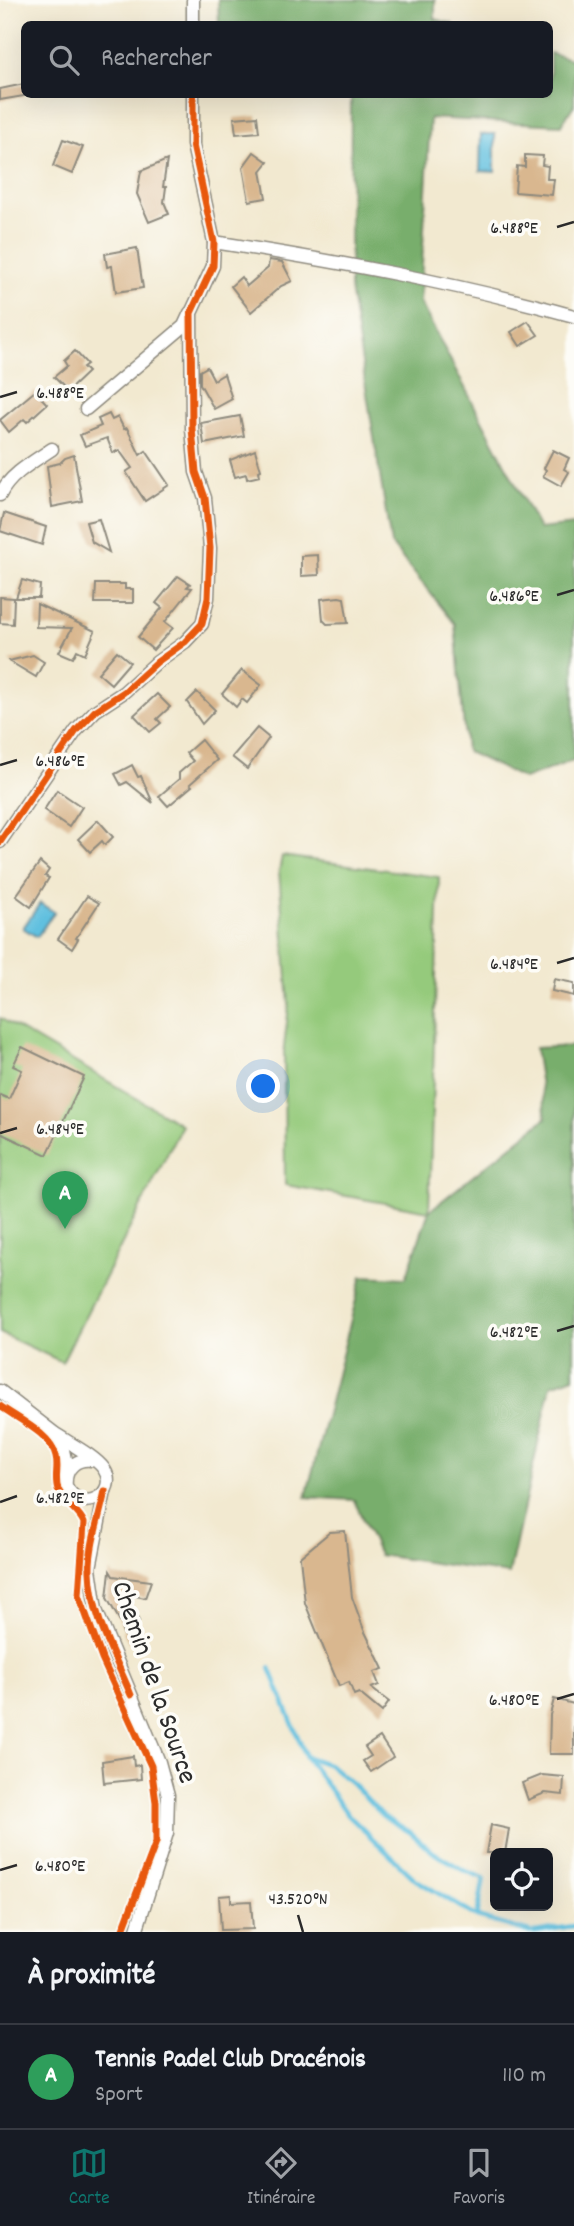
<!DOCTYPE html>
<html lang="fr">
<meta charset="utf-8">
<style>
body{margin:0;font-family:Dekko,sans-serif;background:#242831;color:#f1f3f6}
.controls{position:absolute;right:21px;bottom:21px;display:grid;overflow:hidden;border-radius:10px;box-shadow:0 7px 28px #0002}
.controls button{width:63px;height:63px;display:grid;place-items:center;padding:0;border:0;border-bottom:2px solid #363941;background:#171b24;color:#f1f3f6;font:35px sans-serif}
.you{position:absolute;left:264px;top:1087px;width:24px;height:24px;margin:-18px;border:5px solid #fff;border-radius:50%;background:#1a73e8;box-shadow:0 0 0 10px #1a73e833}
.badge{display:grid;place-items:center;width:46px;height:46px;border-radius:50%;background:#0f766e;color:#fff;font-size:23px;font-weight:700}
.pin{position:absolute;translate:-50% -58px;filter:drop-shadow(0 2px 4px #0008)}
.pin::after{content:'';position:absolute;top:37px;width:24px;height:21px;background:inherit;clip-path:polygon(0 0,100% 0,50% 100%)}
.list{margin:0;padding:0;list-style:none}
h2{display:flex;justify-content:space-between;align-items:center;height:91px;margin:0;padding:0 28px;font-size:30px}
h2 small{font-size:23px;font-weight:400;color:#9ea1a6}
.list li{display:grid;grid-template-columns:46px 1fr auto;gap:21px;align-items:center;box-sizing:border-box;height:105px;padding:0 28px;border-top:2px solid #363941}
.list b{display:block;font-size:26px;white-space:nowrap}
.list p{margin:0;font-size:23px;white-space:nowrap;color:#9ea1a6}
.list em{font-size:23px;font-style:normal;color:#9ea1a6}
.icon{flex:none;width:38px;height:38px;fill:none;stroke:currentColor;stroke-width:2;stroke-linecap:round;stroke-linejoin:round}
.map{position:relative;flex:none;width:574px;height:1932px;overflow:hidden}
.search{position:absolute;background:#171b24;box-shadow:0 7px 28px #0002;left:21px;right:21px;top:21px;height:77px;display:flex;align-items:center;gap:18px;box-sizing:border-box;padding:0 24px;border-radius:10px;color:#9ea1a6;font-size:26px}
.sheet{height:196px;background:#171b24}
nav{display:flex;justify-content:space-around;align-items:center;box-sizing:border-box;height:98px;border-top:2px solid #363941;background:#171b24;font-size:19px;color:#9ea1a6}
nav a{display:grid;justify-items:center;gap:4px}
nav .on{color:#0f766e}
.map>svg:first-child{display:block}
.green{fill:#95ca7c;stroke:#607a54;stroke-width:2}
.forest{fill:#78ae6c;stroke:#526c4c;stroke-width:2}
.water{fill:#61c0df;stroke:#467685;stroke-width:2}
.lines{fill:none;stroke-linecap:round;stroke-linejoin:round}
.stream{stroke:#61c0df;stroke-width:4.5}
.building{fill:#d9b78f}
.street-casing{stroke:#8e8a7e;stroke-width:15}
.street{stroke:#fff;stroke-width:12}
.cycleway-casing{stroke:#fdfcf7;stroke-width:11}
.cycleway{stroke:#e8590c;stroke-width:7}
.ticks{fill:none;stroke:#2b2b2b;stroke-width:2.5}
.labels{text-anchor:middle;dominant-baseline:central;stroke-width:7;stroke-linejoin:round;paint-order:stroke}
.street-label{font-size:28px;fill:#2b2b2b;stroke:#fdfcf7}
.ticks-label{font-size:18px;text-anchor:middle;fill:#2b2b2b;stroke:#fdfcf7;stroke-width:7;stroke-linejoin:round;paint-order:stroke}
</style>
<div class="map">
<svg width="574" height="1932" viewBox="0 0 574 1932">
<rect width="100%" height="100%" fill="#fdfcf7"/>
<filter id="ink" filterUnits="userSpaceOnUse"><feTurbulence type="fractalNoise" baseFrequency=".0143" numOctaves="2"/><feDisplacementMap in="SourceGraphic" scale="14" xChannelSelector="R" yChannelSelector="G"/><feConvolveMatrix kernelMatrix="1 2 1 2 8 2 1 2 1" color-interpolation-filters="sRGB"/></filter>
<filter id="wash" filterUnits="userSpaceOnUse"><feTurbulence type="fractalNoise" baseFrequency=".00686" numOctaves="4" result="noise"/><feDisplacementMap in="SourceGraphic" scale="28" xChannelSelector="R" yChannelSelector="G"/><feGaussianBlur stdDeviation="1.57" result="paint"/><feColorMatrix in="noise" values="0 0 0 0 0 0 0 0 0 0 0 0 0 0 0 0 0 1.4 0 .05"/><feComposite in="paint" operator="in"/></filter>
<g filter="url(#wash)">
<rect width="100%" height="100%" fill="#f2e9d0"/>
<g class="green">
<polygon points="282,856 439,877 429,1211 285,1185 284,1047 289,1005 279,871"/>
<polygon points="0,1018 182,1125 62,1362 0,1333"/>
</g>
<g class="forest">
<polygon points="218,0 435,0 435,19 453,24 219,24"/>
<polygon points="550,53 574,60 574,105 561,125 430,118 420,302 539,529 574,525 574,760 524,779 466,751 455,624 391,544 350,288 351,95 550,94"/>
<polygon points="574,1046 574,1377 551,1385 509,1574 379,1555 354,1500 306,1497 362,1276 406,1278 429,1211 546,1118 535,1048"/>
</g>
<g class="water">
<polygon points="481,134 495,134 495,172 480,171"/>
<polygon points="40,903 54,912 37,937 23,928"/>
</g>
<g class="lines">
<g class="stream">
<polyline points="270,1668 306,1757 348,1815 415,1879 477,1917 530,1932"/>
<polyline points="307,1757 330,1765 357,1788 383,1816 410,1832 433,1852 463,1870 484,1878 477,1917"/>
<polyline points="534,1932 574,1926"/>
</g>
</g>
<g id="blocks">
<g class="building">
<polygon points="24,84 24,96 0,100 0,89"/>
<polygon points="257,116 259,132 236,134 234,118"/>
<polygon points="63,140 83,147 72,174 53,166"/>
<polygon points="254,152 268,162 261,171 266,198 249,201 243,167"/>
<polygon points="525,155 543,156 542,165 548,166 547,179 554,179 552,195 515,192 517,166 525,167"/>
<polygon points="167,160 163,187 166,187 164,202 169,214 149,222 137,194 141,171"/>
<polygon points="137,248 143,288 116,292 112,266 107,267 105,254"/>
<polygon points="269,260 282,262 292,281 281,286 251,312 231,286 241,277 247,286 268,268"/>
<polygon points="528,321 538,335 520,346 511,332"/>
<polygon points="75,351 87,364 83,367 88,372 68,391 54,377 67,366 64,361"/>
<polygon points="207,367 214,380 224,374 232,399 214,409 200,384 200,371"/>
<polygon points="35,391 47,404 27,422 24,419 9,432 0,420"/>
<polygon points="109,414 112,420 118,417 124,429 127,428 140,455 146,451 169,485 145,501 126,472 132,468 119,450 113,453 107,438 85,446 80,435 101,426 98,419"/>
<polygon points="240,416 244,436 204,444 201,423"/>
<polygon points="255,450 261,470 259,471 260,476 247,479 246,474 235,477 230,460"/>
<polygon points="553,450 569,458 564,469 569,472 561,486 543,476 546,470 544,468"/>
<polygon points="74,455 82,501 52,507 47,466 60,463 65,458"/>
<polygon points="4,513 46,527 42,545 0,531"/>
<polygon points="99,519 109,552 92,542 86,522"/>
<polygon points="318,555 319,575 301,576 301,556"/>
<polygon points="178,576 190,584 187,587 192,588 165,622 173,628 153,650 138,637 162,608 156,603"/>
<polygon points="22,580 40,585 39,598 16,598"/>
<polygon points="96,584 125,584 125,589 133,589 133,603 95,603"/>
<polygon points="0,597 14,598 13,624 0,623"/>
<polygon points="339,597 344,598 348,623 327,624 323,620 321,599"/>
<polygon points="37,604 95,631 85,654 77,650 73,658 59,652 72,628 36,627"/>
<polygon points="117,651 130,662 111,684 98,673"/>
<polygon points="33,655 44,662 36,677 9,661"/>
<polygon points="242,670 261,685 247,703 242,699 236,707 222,694"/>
<polygon points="197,692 215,710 202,724 187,702"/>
<polygon points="157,694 170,707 157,719 161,723 150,732 134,715"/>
<polygon points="257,728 269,738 247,769 232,757"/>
<polygon points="201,740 217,760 190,784 192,786 168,806 159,796 179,779 179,773 193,761 186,753"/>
<polygon points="132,765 138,777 141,776 153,803 127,782 121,785 115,774"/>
<polygon points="57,790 82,807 69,827 44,810"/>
<polygon points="98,820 113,837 105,845 102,841 90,852 78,839"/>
<polygon points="40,862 49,870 45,876 49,878 31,907 16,896"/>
<polygon points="87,896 99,903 76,938 78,939 72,949 58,939"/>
<polygon points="554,979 574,983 574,996 552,991"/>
<polygon points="22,1047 84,1077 47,1155 0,1133 0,1095 9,1099 22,1070 13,1066"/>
<polygon points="345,1531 352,1597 364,1630 383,1669 374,1672 379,1685 371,1688 389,1702 382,1712 359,1693 354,1695 349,1682 339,1686 305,1603 300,1557 330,1532"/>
<polygon points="110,1571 113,1576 151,1581 145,1598 123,1593 139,1621 129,1627 132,1626 139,1638 129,1643 122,1631 125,1630 107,1598"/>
<polygon points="554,1699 574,1704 574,1754 549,1754 550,1715"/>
<polygon points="380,1737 393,1757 371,1772 363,1761 371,1756 365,1747"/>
<polygon points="133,1756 134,1766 140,1765 141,1779 104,1783 102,1761"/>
<polygon points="542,1775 564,1777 563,1795 545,1793 528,1800 522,1783"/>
<polygon points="491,1825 509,1829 505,1853 486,1853"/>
<polygon points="231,1895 231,1902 251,1901 253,1929 221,1930 219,1896"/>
</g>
</g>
</g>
<g filter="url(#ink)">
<use href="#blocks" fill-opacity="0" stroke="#8e8a7e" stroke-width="2"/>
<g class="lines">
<defs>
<g id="street">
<polyline points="193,0 193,24"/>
<path d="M214,242C335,261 456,283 574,316"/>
<polyline points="86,409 184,326 190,313"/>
<path d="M0,495C9,475 34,461 52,449"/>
<polyline points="0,842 76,731 95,711 124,692 157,662 185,642 202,624 208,598 210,548 205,498 196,472 192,429 191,313 213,266 214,242 193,145 193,94"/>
<path d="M0,1391L54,1433C67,1442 95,1456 104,1469C120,1493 82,1517 66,1486C64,1468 77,1456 96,1461"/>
<polyline points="56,1436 64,1451 68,1470"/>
<polyline points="105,1491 90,1568 96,1610 159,1762 168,1795 167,1833 136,1932"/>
</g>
</defs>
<use href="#street" class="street-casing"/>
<use href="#street" class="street"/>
<defs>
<g id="cycleway">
<polyline points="0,842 76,731 95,711 124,692 157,662 185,642 202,624 208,598 210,548 205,498 196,472 192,429 191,313 213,266 214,242 193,145 193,94"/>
<path d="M0,1406C18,1419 51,1434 56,1456C59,1467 54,1478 58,1489C63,1503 79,1510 84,1523L79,1595L102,1659L151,1766L156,1802V1842L122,1932"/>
<path d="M105,1491C100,1515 89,1547 90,1571C91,1615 115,1656 131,1695"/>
</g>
</defs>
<use href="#cycleway" class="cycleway-casing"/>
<use href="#cycleway" class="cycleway"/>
</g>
</g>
<path class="ticks" d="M557,227L574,222M0,397L17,392M557,595L574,590M0,765L17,760M557,963L574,958M0,1133L17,1128M557,1331L574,1326M0,1502L17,1496M557,1699L574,1694M0,1870L17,1865M298,1915L303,1932"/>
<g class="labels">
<g class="street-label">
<text transform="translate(152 1683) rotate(71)">Chemin de la Source</text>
</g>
</g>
<g class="ticks-label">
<text x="514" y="233">6.488°E</text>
<text x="60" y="398">6.488°E</text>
<text x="514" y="601">6.486°E</text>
<text x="60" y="766">6.486°E</text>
<text x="514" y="969">6.484°E</text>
<text x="60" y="1134">6.484°E</text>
<text x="514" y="1337">6.482°E</text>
<text x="60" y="1503">6.482°E</text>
<text x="514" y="1705">6.480°E</text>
<text x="60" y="1871">6.480°E</text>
<text x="298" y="1904">43.520°N</text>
</g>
</svg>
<div class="controls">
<button><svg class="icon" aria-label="locate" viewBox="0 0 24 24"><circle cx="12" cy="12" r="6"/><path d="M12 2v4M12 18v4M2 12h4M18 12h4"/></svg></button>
</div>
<div class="you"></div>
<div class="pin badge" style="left:65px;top:1229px;background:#2e9e5b">A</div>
<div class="search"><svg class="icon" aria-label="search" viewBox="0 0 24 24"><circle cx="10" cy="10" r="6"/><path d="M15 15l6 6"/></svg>Rechercher</div>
</div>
<section class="sheet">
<h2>À proximité<small></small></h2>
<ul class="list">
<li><span class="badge" style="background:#2e9e5b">A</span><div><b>Tennis Padel Club Dracénois</b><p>Sport</p></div><em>110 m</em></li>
</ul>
</section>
<nav>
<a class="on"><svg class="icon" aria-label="map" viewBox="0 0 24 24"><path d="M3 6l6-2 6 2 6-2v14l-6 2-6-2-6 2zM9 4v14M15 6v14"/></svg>Carte</a>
<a><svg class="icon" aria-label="directions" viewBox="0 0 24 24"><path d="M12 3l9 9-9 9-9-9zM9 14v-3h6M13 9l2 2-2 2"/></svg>Itinéraire</a>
<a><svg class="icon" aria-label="saved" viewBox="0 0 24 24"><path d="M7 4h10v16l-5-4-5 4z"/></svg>Favoris</a>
</nav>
